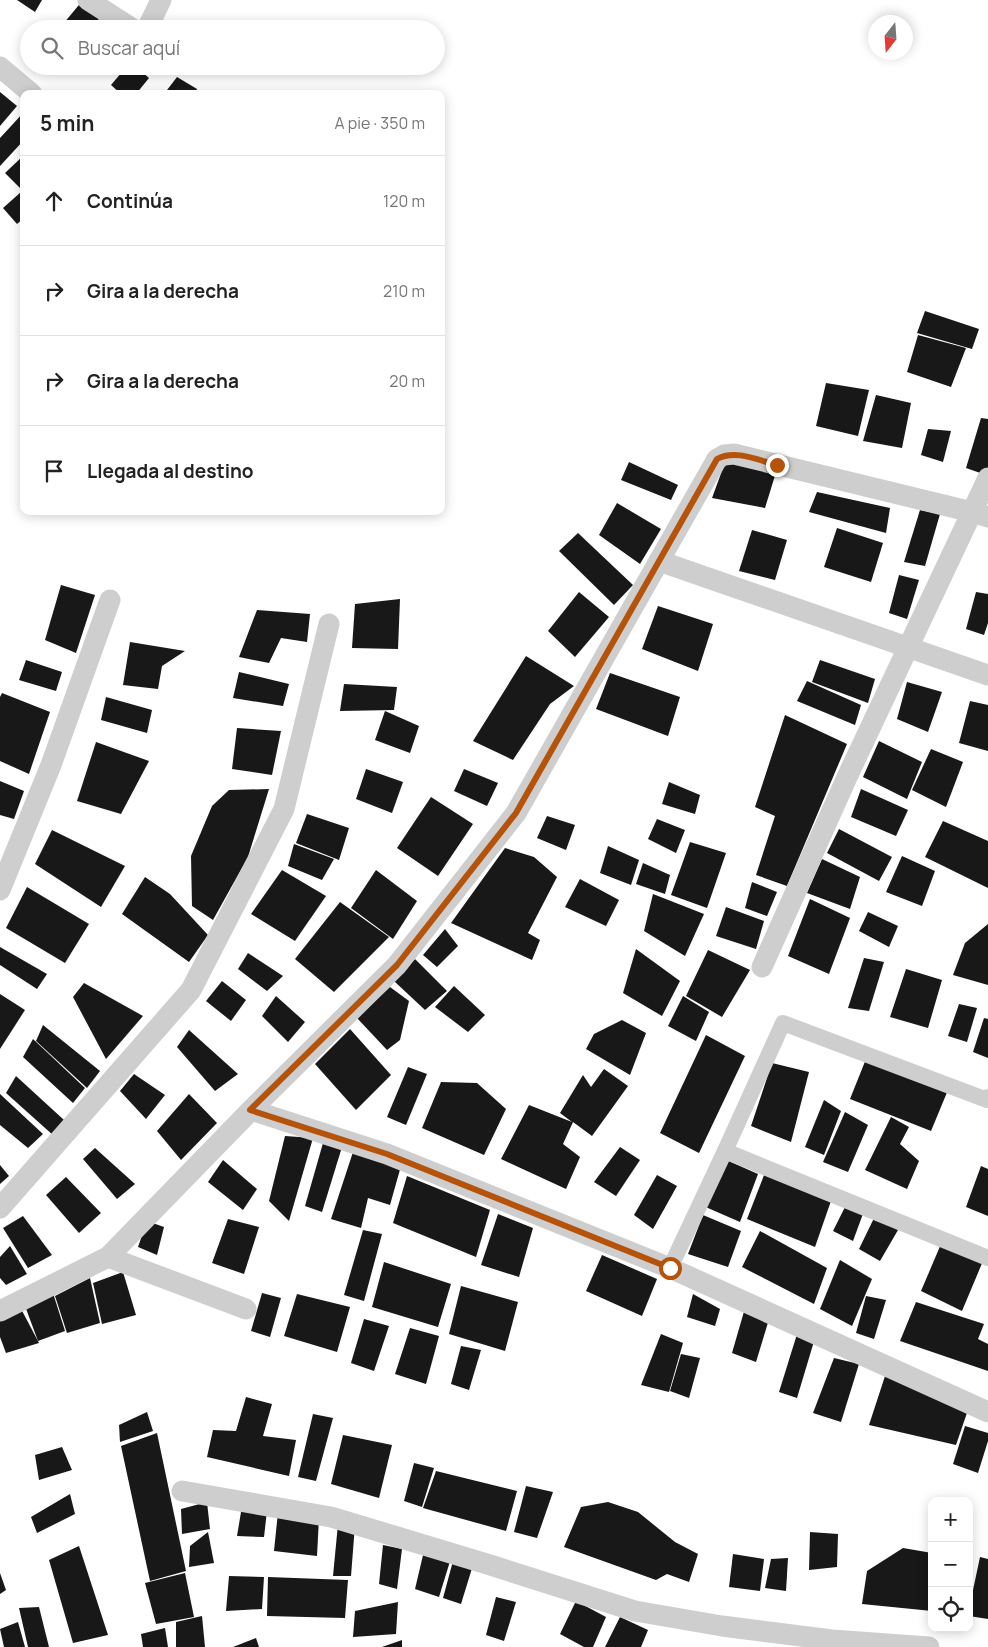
<!DOCTYPE html>
<html lang="es">
<meta charset="utf-8">
<style>
body{margin:0;font-family:Manrope,sans-serif;background:#f2f2f2;color:#222}
.controls{position:absolute;right:15px;bottom:15px;display:grid;overflow:hidden;border-radius:10px;box-shadow:0 2px 12px #0003}
.controls button{width:45px;height:45px;display:grid;place-items:center;padding:0;border:0;border-bottom:1px solid #e0e0e0;background:#fff;color:#222;font:25px sans-serif}
.compass{position:absolute;left:868px;top:15px;width:45px;height:45px;border-radius:50%;background:#fff;box-shadow:0 2px 12px #0003;rotate:197deg}
.stop{position:absolute;width:15px;height:15px;margin:-11px;border:4px solid #b45309;border-radius:50%;background:#fff}
.stop.end{background:#b45309;border-color:#fff;box-shadow:0 1px 5px #0008}
.list{margin:0;padding:0;list-style:none}
h2{display:flex;justify-content:space-between;align-items:center;height:65px;margin:0;padding:0 20px;font-size:21px}
h2 small{font-size:16px;font-weight:400;color:#767676}
.list li{display:grid;grid-template-columns:32px 1fr auto;gap:15px;align-items:center;box-sizing:border-box;height:90px;padding:0 20px;border-top:1px solid #e0e0e0}
.list b{display:block;font-size:19px;white-space:nowrap}
.list em{font-size:16px;font-style:normal;color:#767676}
.icon{flex:none;width:28px;height:28px;fill:none;stroke:currentColor;stroke-width:2;stroke-linecap:round;stroke-linejoin:round}
.map{position:relative;flex:none;width:988px;height:1647px;overflow:hidden}
.search{position:absolute;background:#fff;box-shadow:0 2px 12px #0003;left:20px;top:20px;width:425px;height:55px;display:flex;align-items:center;gap:12px;box-sizing:border-box;padding:0 18px;border-radius:28px;color:#767676;font-size:19px}
.panel{position:absolute;background:#fff;box-shadow:0 2px 12px #0003;left:20px;top:90px;width:425px;height:425px;border-radius:10px}
.map>svg:first-child{display:block}
.building{fill:#181818}
.lines{fill:none;stroke-linecap:round;stroke-linejoin:round}
.pedestrian{stroke:#cecece;stroke-width:16}
.minor{stroke:#cecece;stroke-width:21}
.route{stroke:#b45309;stroke-width:6}
</style>
<div class="map">
<svg width="988" height="1647" viewBox="0 0 988 1647">
<rect width="100%" height="100%" fill="#fff"/>
<g class="building">
<polygon points="17,0 42,0 35,12"/>
<polygon points="83,0 103,13 92,29 59,29"/>
<polygon points="127,66 135,66 149,78 136,94 121,94 111,85"/>
<polygon points="177,77 197,89 195,94 164,94"/>
<polygon points="0,92 17,106 0,126"/>
<polygon points="24,112 24,140 0,166 0,138"/>
<polygon points="24,155 24,187 22,190 5,173"/>
<polygon points="21,192 24,196 24,218 17,224 3,208"/>
<polygon points="925,311 979,329 972,349 917,333"/>
<polygon points="918,335 966,348 951,387 907,372"/>
<polygon points="826,383 869,390 858,436 816,426"/>
<polygon points="876,395 911,403 902,448 863,441"/>
<polygon points="981,418 988,419 988,468 986,475 966,468"/>
<polygon points="928,429 951,431 943,462 921,455"/>
<polygon points="727,457 777,469 765,508 712,498"/>
<polygon points="629,462 678,485 671,500 621,480"/>
<polygon points="817,492 890,508 886,533 809,512"/>
<polygon points="617,503 661,529 640,564 599,535"/>
<polygon points="920,510 940,514 925,566 904,562"/>
<polygon points="837,528 883,543 871,582 824,567"/>
<polygon points="752,530 787,540 775,580 739,571"/>
<polygon points="578,533 633,585 614,605 559,551"/>
<polygon points="899,575 919,580 907,619 889,613"/>
<polygon points="61,585 95,595 76,653 45,640"/>
<polygon points="579,592 609,617 575,657 548,631"/>
<polygon points="976,592 988,594 988,623 984,635 966,629"/>
<polygon points="400,599 398,649 352,648 355,604"/>
<polygon points="658,606 713,624 698,671 642,649"/>
<polygon points="257,610 310,614 307,642 281,638 269,663 239,657"/>
<polygon points="130,642 185,651 162,666 158,689 123,685"/>
<polygon points="526,656 574,686 550,704 513,760 473,741"/>
<polygon points="26,660 62,672 56,691 19,680"/>
<polygon points="820,660 875,679 868,703 812,682"/>
<polygon points="239,672 289,684 283,706 233,698"/>
<polygon points="610,673 680,697 668,736 596,709"/>
<polygon points="807,681 861,705 855,725 797,701"/>
<polygon points="907,682 942,692 928,732 897,719"/>
<polygon points="344,684 397,687 394,710 340,711"/>
<polygon points="2,693 50,712 29,774 0,761 0,697"/>
<polygon points="106,697 152,710 147,733 101,720"/>
<polygon points="970,701 988,705 988,751 959,743"/>
<polygon points="385,711 419,726 410,753 375,740"/>
<polygon points="785,715 847,744 787,886 756,875 775,816 755,807"/>
<polygon points="237,728 281,731 272,775 232,769"/>
<polygon points="879,741 922,762 907,799 863,777"/>
<polygon points="96,742 149,761 121,814 77,801"/>
<polygon points="931,749 963,762 946,807 912,790"/>
<polygon points="366,769 403,782 392,813 356,799"/>
<polygon points="464,769 498,783 487,806 454,791"/>
<polygon points="0,781 24,791 14,819 0,815"/>
<polygon points="669,782 700,795 695,814 662,804"/>
<polygon points="269,789 248,857 213,920 192,906 191,856 212,806 229,790"/>
<polygon points="861,789 908,810 896,836 851,817"/>
<polygon points="431,797 473,824 438,876 397,848"/>
<polygon points="307,814 349,828 339,860 296,843"/>
<polygon points="547,816 575,825 566,850 537,838"/>
<polygon points="657,819 685,830 676,853 648,839"/>
<polygon points="943,821 988,841 988,888 925,857"/>
<polygon points="839,829 892,857 879,881 827,853"/>
<polygon points="52,830 125,866 101,907 35,864"/>
<polygon points="690,842 726,853 707,908 671,895"/>
<polygon points="294,844 334,859 322,880 288,866"/>
<polygon points="608,846 639,860 631,885 600,873"/>
<polygon points="505,848 534,857 557,877 528,933 540,940 532,960 451,923"/>
<polygon points="902,856 935,871 922,906 886,892"/>
<polygon points="822,859 860,877 850,909 807,893"/>
<polygon points="643,863 670,875 665,894 636,884"/>
<polygon points="282,870 326,896 295,941 251,914"/>
<polygon points="376,870 417,901 393,939 351,908"/>
<polygon points="145,877 170,894 208,935 189,962 122,914"/>
<polygon points="580,879 619,900 606,926 565,907"/>
<polygon points="752,882 777,892 767,916 745,908"/>
<polygon points="27,887 89,924 65,963 6,928"/>
<polygon points="653,894 704,914 685,956 644,931"/>
<polygon points="810,899 850,918 829,974 788,956"/>
<polygon points="340,902 389,937 334,992 295,959"/>
<polygon points="726,907 764,921 756,949 716,936"/>
<polygon points="868,912 898,926 889,947 859,931"/>
<polygon points="988,924 988,985 953,975 965,943"/>
<polygon points="445,929 458,946 437,967 423,955"/>
<polygon points="0,947 47,974 37,989 0,965"/>
<polygon points="636,949 680,981 662,1016 623,993"/>
<polygon points="708,950 750,970 722,1017 686,996"/>
<polygon points="248,953 283,976 267,991 238,969"/>
<polygon points="864,958 884,962 869,1011 848,1008"/>
<polygon points="415,959 447,991 425,1010 394,981"/>
<polygon points="906,969 942,980 928,1028 890,1017"/>
<polygon points="222,981 246,1000 231,1021 206,1001"/>
<polygon points="84,983 143,1016 106,1059 73,997"/>
<polygon points="454,986 485,1015 468,1032 435,1007"/>
<polygon points="390,987 409,1001 400,1040 387,1050 357,1018"/>
<polygon points="0,994 25,1010 0,1049"/>
<polygon points="276,996 305,1022 288,1042 262,1016"/>
<polygon points="683,996 709,1012 696,1041 668,1026"/>
<polygon points="959,1004 977,1008 967,1042 948,1036"/>
<polygon points="984,1018 988,1019 988,1058 973,1052"/>
<polygon points="622,1020 646,1033 630,1075 586,1049 594,1034"/>
<polygon points="43,1025 100,1071 87,1088 36,1041"/>
<polygon points="350,1029 391,1075 356,1110 315,1064"/>
<polygon points="189,1030 238,1074 215,1091 177,1047"/>
<polygon points="706,1035 745,1056 699,1153 660,1133"/>
<polygon points="33,1039 85,1088 73,1103 23,1057"/>
<polygon points="866,1059 948,1090 931,1131 850,1099"/>
<polygon points="772,1063 809,1072 791,1142 751,1126"/>
<polygon points="408,1067 427,1074 406,1125 387,1117"/>
<polygon points="604,1069 628,1086 592,1136 573,1122 563,1144 580,1157 566,1189 501,1159 529,1105 572,1122 560,1113 583,1075 591,1087"/>
<polygon points="134,1074 165,1095 146,1119 120,1091"/>
<polygon points="16,1076 64,1120 54,1136 6,1093"/>
<polygon points="441,1082 477,1083 506,1109 484,1155 422,1128"/>
<polygon points="0,1094 43,1134 28,1148 0,1125"/>
<polygon points="189,1094 217,1123 181,1160 157,1131"/>
<polygon points="824,1100 841,1111 824,1155 805,1147"/>
<polygon points="845,1112 868,1125 848,1172 823,1162"/>
<polygon points="891,1117 909,1127 900,1144 919,1161 907,1189 865,1170"/>
<polygon points="285,1136 313,1138 289,1221 269,1201"/>
<polygon points="323,1143 342,1147 322,1212 305,1206"/>
<polygon points="620,1147 640,1160 616,1196 594,1182"/>
<polygon points="95,1148 135,1184 117,1199 83,1159"/>
<polygon points="353,1152 401,1166 390,1205 368,1198 361,1228 331,1219"/>
<polygon points="724,1159 758,1174 740,1222 701,1205"/>
<polygon points="223,1160 257,1189 243,1210 208,1182"/>
<polygon points="0,1165 9,1176 0,1184"/>
<polygon points="981,1166 988,1169 988,1216 966,1207"/>
<polygon points="766,1170 832,1198 815,1247 747,1219"/>
<polygon points="657,1175 677,1186 653,1229 634,1215"/>
<polygon points="407,1176 490,1210 476,1257 393,1223"/>
<polygon points="66,1177 101,1213 79,1233 46,1195"/>
<polygon points="847,1203 864,1211 853,1241 833,1231"/>
<polygon points="498,1214 533,1228 519,1277 481,1265"/>
<polygon points="876,1214 898,1230 880,1261 859,1249"/>
<polygon points="703,1215 741,1231 728,1267 688,1254"/>
<polygon points="23,1216 52,1255 28,1268 3,1228"/>
<polygon points="228,1219 259,1227 244,1274 212,1263"/>
<polygon points="147,1221 164,1227 157,1255 138,1247"/>
<polygon points="363,1230 382,1234 364,1301 344,1295"/>
<polygon points="760,1231 827,1268 814,1304 742,1267"/>
<polygon points="941,1244 983,1261 962,1311 921,1291"/>
<polygon points="10,1246 27,1274 6,1285 0,1278 0,1257"/>
<polygon points="602,1255 657,1279 642,1316 586,1291"/>
<polygon points="840,1260 872,1279 852,1326 820,1309"/>
<polygon points="384,1262 451,1284 438,1327 372,1307"/>
<polygon points="123,1272 136,1315 102,1324 93,1283"/>
<polygon points="90,1278 100,1323 67,1333 55,1296"/>
<polygon points="461,1286 518,1302 505,1351 449,1334"/>
<polygon points="53,1293 65,1331 38,1341 25,1306"/>
<polygon points="262,1293 281,1298 270,1337 251,1331"/>
<polygon points="297,1294 350,1307 337,1352 284,1336"/>
<polygon points="693,1294 720,1309 715,1326 687,1317"/>
<polygon points="866,1296 886,1300 874,1339 856,1333"/>
<polygon points="916,1302 984,1324 978,1339 988,1344 988,1371 900,1341"/>
<polygon points="19,1305 39,1343 6,1353 0,1337 0,1313"/>
<polygon points="745,1308 770,1316 756,1362 732,1353"/>
<polygon points="364,1319 389,1326 374,1371 351,1363"/>
<polygon points="410,1328 439,1336 426,1384 395,1374"/>
<polygon points="798,1331 815,1338 797,1398 779,1392"/>
<polygon points="661,1334 683,1343 669,1392 641,1385"/>
<polygon points="461,1346 481,1350 469,1390 451,1384"/>
<polygon points="681,1354 700,1358 689,1398 670,1391"/>
<polygon points="834,1358 859,1364 841,1422 813,1413"/>
<polygon points="886,1373 969,1407 956,1445 869,1425"/>
<polygon points="246,1397 272,1404 263,1436 296,1440 289,1476 207,1457 213,1430 236,1431"/>
<polygon points="147,1412 153,1431 120,1442 119,1425"/>
<polygon points="313,1414 333,1418 316,1481 298,1477"/>
<polygon points="965,1426 988,1433 988,1441 978,1473 953,1464"/>
<polygon points="157,1433 186,1571 150,1581 121,1446"/>
<polygon points="343,1435 392,1445 379,1498 331,1484"/>
<polygon points="62,1447 72,1470 39,1480 35,1455"/>
<polygon points="414,1463 434,1468 422,1507 404,1501"/>
<polygon points="436,1471 517,1491 506,1531 423,1508"/>
<polygon points="526,1486 553,1492 537,1538 514,1532"/>
<polygon points="70,1494 75,1514 37,1533 31,1517"/>
<polygon points="207,1502 210,1529 182,1534 181,1509"/>
<polygon points="608,1502 638,1512 675,1542 698,1554 689,1582 667,1574 656,1580 564,1547 581,1507"/>
<polygon points="267,1511 264,1537 237,1536 241,1512"/>
<polygon points="278,1512 319,1518 317,1556 274,1551"/>
<polygon points="338,1524 355,1525 351,1576 333,1576"/>
<polygon points="208,1532 214,1563 189,1567 190,1546"/>
<polygon points="810,1532 838,1534 837,1567 809,1570"/>
<polygon points="383,1545 402,1549 397,1589 379,1584"/>
<polygon points="79,1546 108,1635 73,1643 49,1560"/>
<polygon points="903,1548 932,1553 932,1611 862,1604 867,1571"/>
<polygon points="424,1551 451,1558 439,1597 415,1589"/>
<polygon points="733,1554 764,1559 760,1591 729,1587"/>
<polygon points="980,1557 988,1559 988,1619 969,1616 969,1609"/>
<polygon points="788,1558 786,1591 765,1588 771,1559"/>
<polygon points="453,1561 473,1565 461,1604 443,1598"/>
<polygon points="0,1573 6,1590 0,1594"/>
<polygon points="185,1573 194,1617 156,1624 145,1583"/>
<polygon points="229,1576 264,1577 262,1609 226,1611"/>
<polygon points="268,1577 348,1580 345,1618 267,1616"/>
<polygon points="496,1597 516,1602 504,1641 486,1635"/>
<polygon points="576,1601 606,1617 593,1647 584,1647 560,1634"/>
<polygon points="398,1602 396,1634 353,1637 355,1611"/>
<polygon points="39,1607 49,1647 28,1647 19,1608"/>
<polygon points="202,1616 205,1647 176,1647 176,1622"/>
<polygon points="620,1617 648,1630 641,1647 605,1647"/>
<polygon points="18,1622 25,1647 4,1647 0,1629"/>
<polygon points="165,1628 168,1647 143,1647 141,1634"/>
<polygon points="256,1638 259,1647 233,1647"/>
<polygon points="402,1640 402,1647 382,1647"/>
</g>
<g class="lines">
<g class="pedestrian">
<polyline points="725,1151 988,1258"/>
<polyline points="670,1268 725,1151 783,1023 987,1100 988,1097"/>
</g>
<g class="minor">
<polyline points="88,0 133,29"/>
<polyline points="147,29 161,0"/>
<polyline points="0,67 32,94"/>
<polyline points="659,561 988,675"/>
<polyline points="0,890 51,765 110,600"/>
<polyline points="762,967 848,775 988,478"/>
<polyline points="251,1110 387,1154 670,1268 988,1412"/>
<polyline points="0,1208 191,990 284,809 329,624"/>
<polyline points="108,1257 246,1309"/>
<polyline points="0,1311 108,1257 251,1110 397,965 516,813 717,459 724,455 734,454 972,512 988,517"/>
<polyline points="182,1491 331,1517 487,1564 635,1611 722,1626 832,1640 929,1647"/>
</g>
</g>
<g class="lines">
<path class="route" d="M670,1268L387,1154L250,1110L397,965L516,813L717,459C735,449 758,460 777,465"/>
</g>
</svg>
<div class="controls">
<button>+</button>
<button>−</button>
<button><svg class="icon" aria-label="locate" viewBox="0 0 24 24"><circle cx="12" cy="12" r="6"/><path d="M12 2v4M12 18v4M2 12h4M18 12h4"/></svg></button>
</div>
<svg class="compass" viewBox="-18 -18 36 36"><path d="M0-13l5 13h-10z" fill="#e53935"/><path d="M0 13l5-13h-10z" fill="#767676"/></svg>
<div class="stop" style="left:670px;top:1268px"></div>
<div class="stop end" style="left:777px;top:465px"></div>
<div class="search"><svg class="icon" aria-label="search" viewBox="0 0 24 24"><circle cx="10" cy="10" r="6"/><path d="M15 15l6 6"/></svg>Buscar aquí</div>
<section class="panel">
<h2>5 min<small>A pie · 350 m</small></h2>
<ul class="list">
<li><svg class="icon" aria-label="ahead" viewBox="0 0 24 24"><path d="M12 20V5M6 11l6-6 6 6"/></svg><div><b>Continúa</b></div><em>120 m</em></li>
<li><svg class="icon" aria-label="right" viewBox="0 0 24 24"><path d="M7 20v-9h11M14 6l5 5-5 5"/></svg><div><b>Gira a la derecha</b></div><em>210 m</em></li>
<li><svg class="icon" aria-label="right" viewBox="0 0 24 24"><path d="M7 20v-9h11M14 6l5 5-5 5"/></svg><div><b>Gira a la derecha</b></div><em>20 m</em></li>
<li><svg class="icon" aria-label="arrive" viewBox="0 0 24 24"><path d="M6 21V4h12l-3 4 3 4H6"/></svg><div><b>Llegada al destino</b></div></li>
</ul>
</section>
</div>
